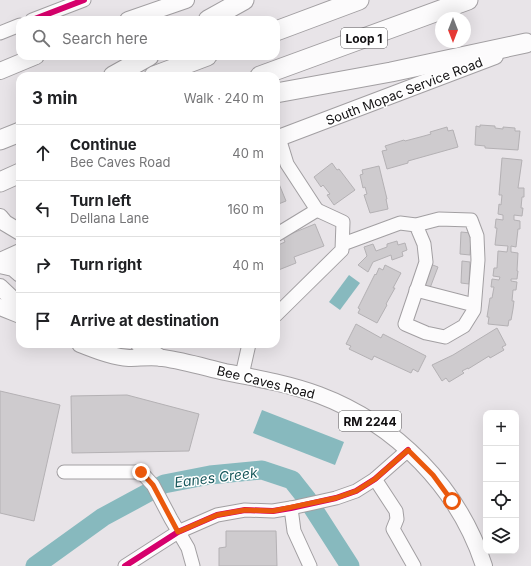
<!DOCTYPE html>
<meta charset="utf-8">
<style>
body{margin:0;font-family:Inter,sans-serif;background:#f2f2f2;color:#202124}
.controls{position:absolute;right:12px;bottom:12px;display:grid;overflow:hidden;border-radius:8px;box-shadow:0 4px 16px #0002}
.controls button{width:36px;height:36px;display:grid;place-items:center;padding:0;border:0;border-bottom:1px solid #e0e0e0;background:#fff;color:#202124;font:20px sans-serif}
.compass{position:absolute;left:435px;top:12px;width:36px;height:36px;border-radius:50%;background:#fff;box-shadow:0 4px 16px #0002;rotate:180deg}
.stop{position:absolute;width:12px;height:12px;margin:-9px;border:3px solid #ea580c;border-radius:50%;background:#fff}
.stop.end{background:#ea580c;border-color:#fff;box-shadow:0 1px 4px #0008}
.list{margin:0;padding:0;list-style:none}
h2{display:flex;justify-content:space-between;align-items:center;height:52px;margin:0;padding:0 16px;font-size:17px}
h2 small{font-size:13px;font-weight:400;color:#757577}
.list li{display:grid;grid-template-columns:26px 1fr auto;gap:12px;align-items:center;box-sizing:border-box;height:56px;padding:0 16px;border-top:1px solid #e0e0e0}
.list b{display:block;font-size:15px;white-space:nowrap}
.list p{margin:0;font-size:13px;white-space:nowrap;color:#757577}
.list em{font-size:13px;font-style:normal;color:#757577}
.icon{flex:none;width:22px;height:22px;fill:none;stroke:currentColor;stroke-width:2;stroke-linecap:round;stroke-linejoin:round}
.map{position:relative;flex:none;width:531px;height:566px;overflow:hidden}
.search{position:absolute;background:#fff;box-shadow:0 4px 16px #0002;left:16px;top:16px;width:264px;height:44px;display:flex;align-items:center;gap:10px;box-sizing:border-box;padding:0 14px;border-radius:12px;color:#757577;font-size:15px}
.panel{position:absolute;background:#fff;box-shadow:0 4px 16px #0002;left:16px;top:72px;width:264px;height:276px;border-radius:12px}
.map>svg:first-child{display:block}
.water{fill:#87b9be}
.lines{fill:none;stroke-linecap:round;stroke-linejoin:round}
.river{stroke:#87b9be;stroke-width:19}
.building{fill:#cecbce;stroke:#b4b1b4}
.minor-casing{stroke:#a29fa2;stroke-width:15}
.major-casing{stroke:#a29fa2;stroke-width:18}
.highway-casing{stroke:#a29fa2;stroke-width:21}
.minor{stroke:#fcfbfc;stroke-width:13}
.major{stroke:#fcfbfc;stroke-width:16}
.highway{stroke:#fcfbfc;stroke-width:19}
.cycleway-casing{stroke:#fff;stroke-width:8}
.cycleway{stroke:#d6006c;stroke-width:6}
.route{stroke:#ea580c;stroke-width:5}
.labels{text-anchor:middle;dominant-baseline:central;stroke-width:3;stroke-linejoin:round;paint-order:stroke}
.shield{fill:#fff;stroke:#585758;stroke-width:1}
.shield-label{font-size:12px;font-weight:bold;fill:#110f11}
.street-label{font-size:13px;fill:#110f11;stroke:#fff}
.water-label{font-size:14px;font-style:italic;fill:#17575b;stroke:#fff}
</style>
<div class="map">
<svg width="531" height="566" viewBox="0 0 531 566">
<rect width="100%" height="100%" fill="#e8e4e8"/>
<g class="water">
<polygon points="349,275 360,283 340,310 329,302"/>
<polygon points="262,410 344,442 335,465 253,433"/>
</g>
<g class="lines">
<polyline class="river" points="35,566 103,517 164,484 210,475 262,470 292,480 307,499 350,566"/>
</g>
<g class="building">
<polygon points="480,125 495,126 495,128 503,129 503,127 515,128 515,131 520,131 518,150 485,148 485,146 475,145 476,126 480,127"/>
<polygon points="447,127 448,131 453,130 458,147 408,161 408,163 387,169 382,151 387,150 385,146 404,140 405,141 424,136 431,134 430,132"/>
<polygon points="502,158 522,160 518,188 524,188 524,197 522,197 521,208 523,208 522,216 514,215 514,220 520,221 520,229 518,229 516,247 511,246 511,252 518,253 517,271 518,271 517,279 511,279 511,281 517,282 516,290 513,290 512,301 514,301 513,309 511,320 509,320 508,326 488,324 489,317 487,317 490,298 492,298 494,287 491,287 492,279 499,280 500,277 493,276 494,268 497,268 498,251 507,252 508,246 495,245 497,228 495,228 496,219 503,220 503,215 498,214 499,204 501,205 502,195 499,195"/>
<polygon points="332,163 337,170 339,169 355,190 334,205 327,195 330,194 323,185 321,187 314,177"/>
<polygon points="379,166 387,199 386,199 388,209 370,213 364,195 367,194 365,187 363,188 360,175 363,174 362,170"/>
<polygon points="277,179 286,201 276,205 276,180"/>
<polygon points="315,224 324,246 294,257 296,263 276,271 276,246 285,242 283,237"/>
<polygon points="461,232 471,233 470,255 460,254"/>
<polygon points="397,241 398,245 405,243 407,250 402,252 403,256 392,260 391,255 373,262 368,272 358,265 367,256 364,247 373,244 376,251 387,247 387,244"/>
<polygon points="462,261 470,262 469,284 461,283"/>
<polygon points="430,264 438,267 430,288 422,285"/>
<polygon points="385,265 401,273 393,288 395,288 386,304 387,305 377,323 358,313 360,309 358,308 375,274 376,275 379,268 383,270"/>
<polygon points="356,324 381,338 383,334 426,356 418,372 413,369 411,373 374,356 372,360 349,349 351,346 346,344"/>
<polygon points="497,328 506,345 502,347 504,350 490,358 489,356 468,369 468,368 462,371 464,373 449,382 446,378 442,381 432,365 453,355"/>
<polygon points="0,391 60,405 34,521 0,513"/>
<polygon points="127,395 199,414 189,451 72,453 71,396"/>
<polygon points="226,531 276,531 277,566 219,566 219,548 226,547"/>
</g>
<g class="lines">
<defs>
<g id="minor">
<polyline points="32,20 84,0"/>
<polyline points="0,33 20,25"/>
<polyline points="276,235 317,210 287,164 279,138"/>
<polyline points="343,244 400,223 416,225 424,244 426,262 405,324 426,333 445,337 464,326 474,310 478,260 477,236 471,220 439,219 416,225"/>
<polyline points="416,290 474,305"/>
<polyline points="276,315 342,250 343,222 317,210"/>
<polyline points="242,375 249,344"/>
<polyline points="64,472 141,472 153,485 171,519 188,548 193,566"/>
<polyline points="375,479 396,511 397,519 393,529 414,566"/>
<polyline points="291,508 294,531 310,566"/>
<polyline points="125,566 178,532 217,515 245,510 273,511 291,508 336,498 356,491 375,479 408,450"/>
</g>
<g id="major">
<polyline points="128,20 186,0"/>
<polyline points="0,71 36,56"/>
<polyline points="276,139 495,56"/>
<polyline points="0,217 5,223 20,232"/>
<polyline points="0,261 20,252"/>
<polyline points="0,265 13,268 20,274"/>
<polyline points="0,287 20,306"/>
<polyline points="0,307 20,315"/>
<path d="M80,344C96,350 112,357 129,358C140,358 152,356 163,358C184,361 204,367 225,372C256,378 289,384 319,395C396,424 459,488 484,566"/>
<polyline points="139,344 161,358"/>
</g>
<g id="highway">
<polyline points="208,20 244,0"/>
<polyline points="276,31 359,0"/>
<polyline points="113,76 149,56"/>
<polyline points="154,76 207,56"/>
<polyline points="260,76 468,0"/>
<polyline points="276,93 391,72 526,43"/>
<polyline points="0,140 20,132"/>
<polyline points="0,182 20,173"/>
</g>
</defs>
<use href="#minor" class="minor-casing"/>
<use href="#major" class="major-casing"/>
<use href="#highway" class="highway-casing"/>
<use href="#minor" class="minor"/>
<use href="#major" class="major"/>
<use href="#highway" class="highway"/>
<defs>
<g id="cycleway">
<polyline points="32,20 84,0"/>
<polyline points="125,566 178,532 217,515 245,510 273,511 291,508 336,498 356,491 375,479 408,450"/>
</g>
</defs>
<use href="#cycleway" class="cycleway-casing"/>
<use href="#cycleway" class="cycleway"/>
</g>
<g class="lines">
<polyline class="route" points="141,472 153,485 178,532 217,515 245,510 273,511 336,498 356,491 375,479 408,450 433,475 452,501"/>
</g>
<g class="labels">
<g class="shield">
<rect x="341" y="28" width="46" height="20" rx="3"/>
<rect x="339" y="411" width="62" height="20" rx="3"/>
</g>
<g class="shield-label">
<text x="364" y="38">Loop 1</text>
<text x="370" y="421">RM 2244</text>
</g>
<g class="street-label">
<text transform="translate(404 91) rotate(-21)">South Mopac Service Road</text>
<text transform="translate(266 382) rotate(14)">Bee Caves Road</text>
</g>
<g class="water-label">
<text transform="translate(216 477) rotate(-7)">Eanes Creek</text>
</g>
</g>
</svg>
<div class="controls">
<button>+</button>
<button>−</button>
<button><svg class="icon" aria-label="locate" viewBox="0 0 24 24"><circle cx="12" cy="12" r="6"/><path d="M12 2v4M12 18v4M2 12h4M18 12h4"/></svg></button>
<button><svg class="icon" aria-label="layers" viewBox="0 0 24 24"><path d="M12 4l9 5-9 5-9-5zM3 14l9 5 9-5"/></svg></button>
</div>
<svg class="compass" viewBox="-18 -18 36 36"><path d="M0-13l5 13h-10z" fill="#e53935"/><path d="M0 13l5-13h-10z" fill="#757577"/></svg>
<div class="stop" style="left:452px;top:501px"></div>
<div class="stop end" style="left:141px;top:472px"></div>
<div class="search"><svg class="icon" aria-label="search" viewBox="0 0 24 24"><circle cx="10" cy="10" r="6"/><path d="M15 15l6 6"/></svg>Search here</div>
<section class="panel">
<h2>3 min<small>Walk · 240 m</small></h2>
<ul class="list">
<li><svg class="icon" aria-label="ahead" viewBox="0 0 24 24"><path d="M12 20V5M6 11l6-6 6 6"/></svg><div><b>Continue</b><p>Bee Caves Road</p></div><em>40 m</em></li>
<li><svg class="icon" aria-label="left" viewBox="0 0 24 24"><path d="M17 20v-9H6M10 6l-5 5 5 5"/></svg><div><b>Turn left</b><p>Dellana Lane</p></div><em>160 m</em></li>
<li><svg class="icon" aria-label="right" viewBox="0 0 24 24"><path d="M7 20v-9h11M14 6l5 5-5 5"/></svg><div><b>Turn right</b></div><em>40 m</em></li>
<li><svg class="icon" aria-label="arrive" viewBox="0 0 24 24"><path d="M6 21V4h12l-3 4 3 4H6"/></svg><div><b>Arrive at destination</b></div></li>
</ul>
</section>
</div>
